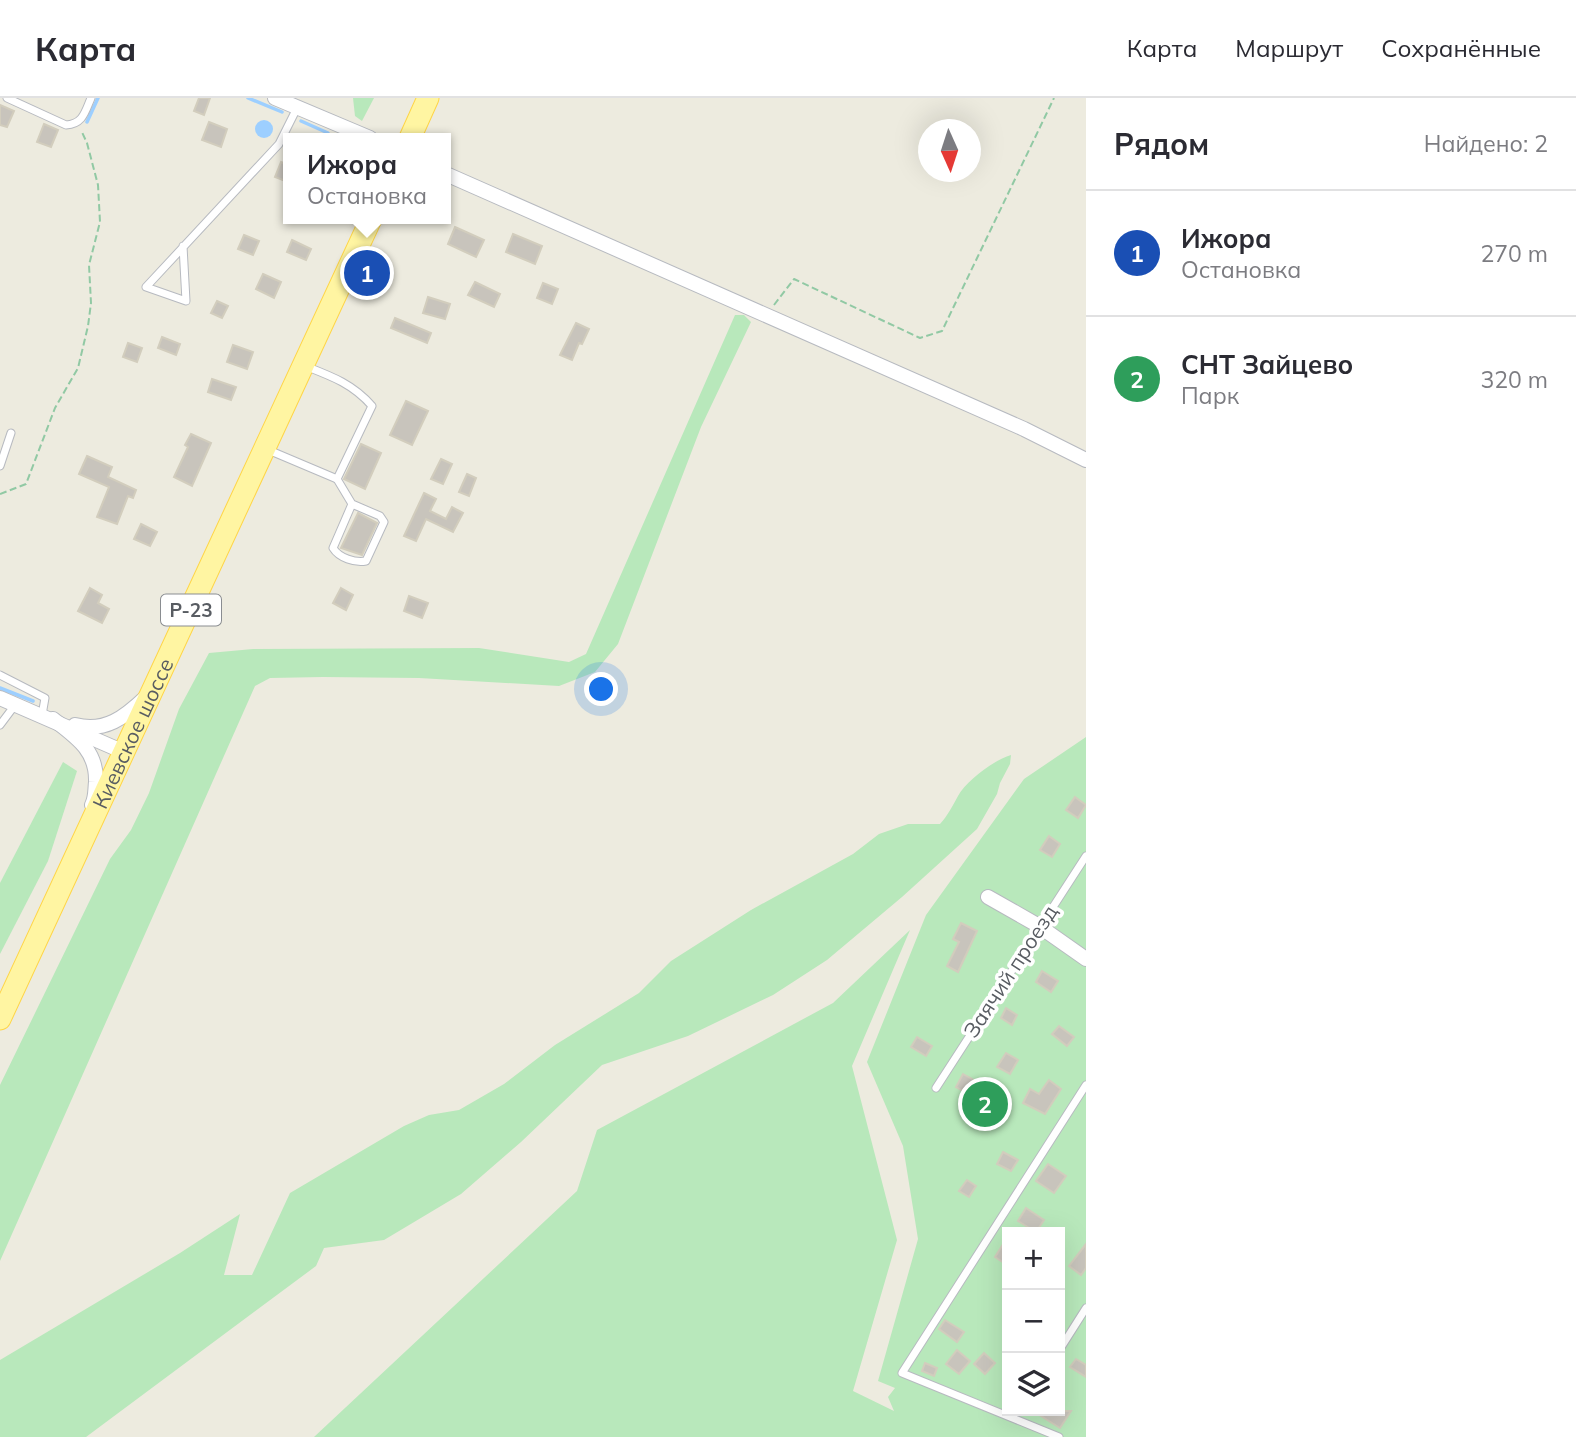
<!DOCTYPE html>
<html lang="ru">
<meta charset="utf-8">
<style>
body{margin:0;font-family:Mulish,sans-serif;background:#f2f2f3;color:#2b2b33}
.controls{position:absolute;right:21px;bottom:21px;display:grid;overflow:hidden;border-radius:0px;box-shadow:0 7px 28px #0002}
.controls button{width:63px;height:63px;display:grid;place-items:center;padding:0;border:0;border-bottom:2px solid #e1e1e2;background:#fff;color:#2b2b33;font:35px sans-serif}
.compass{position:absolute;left:918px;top:21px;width:63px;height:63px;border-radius:50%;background:#fff;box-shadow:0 7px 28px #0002;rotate:177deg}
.you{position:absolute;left:602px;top:592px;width:24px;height:24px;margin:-18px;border:5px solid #fff;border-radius:50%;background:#1a73e8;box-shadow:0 0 0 10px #1a73e833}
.badge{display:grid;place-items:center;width:46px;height:46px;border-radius:50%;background:#fa3619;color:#fff;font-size:23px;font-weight:700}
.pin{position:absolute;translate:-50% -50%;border:4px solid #fff;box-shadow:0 2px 7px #0006}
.popup{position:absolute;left:283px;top:35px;width:168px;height:91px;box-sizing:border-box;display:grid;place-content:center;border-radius:0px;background:#fff;filter:drop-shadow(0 2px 5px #0005);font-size:23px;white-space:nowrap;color:#7c7c81}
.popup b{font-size:26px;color:#2b2b33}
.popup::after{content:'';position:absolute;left:50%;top:100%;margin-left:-14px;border:14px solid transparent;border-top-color:#fff}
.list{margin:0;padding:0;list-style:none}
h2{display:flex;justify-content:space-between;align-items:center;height:91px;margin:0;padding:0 28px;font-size:30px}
h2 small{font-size:23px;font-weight:400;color:#7c7c81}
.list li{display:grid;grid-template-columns:46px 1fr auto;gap:21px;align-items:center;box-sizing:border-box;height:126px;padding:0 28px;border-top:2px solid #e1e1e2}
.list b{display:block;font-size:26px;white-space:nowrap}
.list p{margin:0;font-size:23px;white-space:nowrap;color:#7c7c81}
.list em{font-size:23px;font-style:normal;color:#7c7c81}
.icon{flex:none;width:38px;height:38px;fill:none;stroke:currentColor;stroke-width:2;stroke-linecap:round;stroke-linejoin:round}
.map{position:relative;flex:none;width:1086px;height:1339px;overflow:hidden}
header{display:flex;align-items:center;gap:42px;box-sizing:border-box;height:98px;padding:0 35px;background:#fff;border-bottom:2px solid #e1e1e2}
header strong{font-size:33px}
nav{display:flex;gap:38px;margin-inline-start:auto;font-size:24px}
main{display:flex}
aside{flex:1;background:#fff}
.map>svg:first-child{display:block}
.green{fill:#b8e8bb;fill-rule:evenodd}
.water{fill:#9dcfff}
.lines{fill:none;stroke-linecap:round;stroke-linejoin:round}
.stream{stroke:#9dcfff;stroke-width:3.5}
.building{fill:#c8c4bc;stroke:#d2cdbd;stroke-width:2}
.service-casing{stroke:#b7bac0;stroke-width:9}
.minor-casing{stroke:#b7bac0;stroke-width:16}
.primary-casing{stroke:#ffd546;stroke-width:23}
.path{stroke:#91c9a4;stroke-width:2;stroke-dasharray:7 3.5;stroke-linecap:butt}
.service{stroke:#fff;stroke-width:7}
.minor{stroke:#fff;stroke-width:14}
.primary{stroke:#fff5a2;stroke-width:21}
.labels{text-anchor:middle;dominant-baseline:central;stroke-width:7;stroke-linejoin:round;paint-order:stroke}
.shield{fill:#fff;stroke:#8a8d91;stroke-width:2}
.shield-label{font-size:19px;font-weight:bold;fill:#585c62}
.street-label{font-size:21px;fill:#585c62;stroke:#fff}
</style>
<header>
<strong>Карта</strong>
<nav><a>Карта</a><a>Маршрут</a><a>Сохранённые</a></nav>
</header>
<main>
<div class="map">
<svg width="1086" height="1339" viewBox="0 0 1086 1339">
<rect width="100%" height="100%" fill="#edebdf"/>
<g class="green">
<polygon points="353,0 374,0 362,23 355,18"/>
<polygon points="735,217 744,217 751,224 701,329 618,546 595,574 559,588 419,580 323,579 270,580 255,588 0,1163 0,987 110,761 131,732 149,695 179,611 209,555 253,551 479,550 569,564 586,556"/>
<path d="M1086,639V1339H314L577,1093L597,1032L833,905L910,832L852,968L897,1142L853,1293L894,1313L888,1299L895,1290L878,1283L918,1141L903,1048L867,964L926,817L1024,681ZM1007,1134H1060V1313H1007Z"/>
<path d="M1011,657L1010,666L1000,685L997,696L977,731L902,799L827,862L773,897L688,938L602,967L521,1044L461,1096L384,1142L324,1150L316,1168L86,1339H0V1262L180,1155L240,1116L224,1177H252L290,1095L404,1028L429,1017L459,1012L504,986L555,947L639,895L671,863L751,812L853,756L879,736L908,726H940C948,717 952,709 958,698C966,683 994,662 1011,657Z"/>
<polygon points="63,664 77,673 48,763 0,856 0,785"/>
</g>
<circle class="water" cx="264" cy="31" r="9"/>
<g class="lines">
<g class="stream">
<polyline points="248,0 282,14"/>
<polyline points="301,23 328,35"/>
<polyline points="87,24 98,0"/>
<polyline points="0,590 33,603"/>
</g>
</g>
<g class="building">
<polygon points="199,0 210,0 204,17 194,13"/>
<polygon points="0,7 14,13 7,29 0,27"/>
<polygon points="209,24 227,31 221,49 202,42"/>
<polygon points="44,26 58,32 51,49 37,44"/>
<polygon points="281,64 288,67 288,84 275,79"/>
<polygon points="455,129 484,142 476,159 448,146"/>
<polygon points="513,136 542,148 535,166 506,154"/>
<polygon points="244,137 259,143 253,157 238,151"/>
<polygon points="292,142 311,151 306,162 287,154"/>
<polygon points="263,176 281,184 274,200 256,191"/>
<polygon points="475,184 500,196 494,209 468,197"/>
<polygon points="543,185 558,191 552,206 537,200"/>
<polygon points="428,199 450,206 445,221 423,215"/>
<polygon points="217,203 228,208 222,220 211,215"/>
<polygon points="395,220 431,235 427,245 391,230"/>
<polygon points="576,225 589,231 582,246 579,245 572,262 560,257"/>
<polygon points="162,239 180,246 176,257 158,250"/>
<polygon points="128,245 142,250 137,264 123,259"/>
<polygon points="233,247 253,254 247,271 227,264"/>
<polygon points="212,281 236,289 231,302 208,294"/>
<polygon points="406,303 428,313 412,347 390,337"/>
<polygon points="191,336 211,345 192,388 174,379 188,349 185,347"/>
<polygon points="361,346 381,355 365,391 344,381"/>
<polygon points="87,358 112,369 108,379 136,392 133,400 128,398 117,426 97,419 109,389 79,376"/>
<polygon points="441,361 452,366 443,386 431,381"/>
<polygon points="467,376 476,380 469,398 459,394"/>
<polygon points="424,395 436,401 430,413 446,421 452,409 463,415 453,434 426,421 416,443 404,438"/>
<polygon points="358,415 377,425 362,457 341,450"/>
<polygon points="141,426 157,434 150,448 134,441"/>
<polygon points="90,490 102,497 98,505 109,511 102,525 78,513"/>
<polygon points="341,490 353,497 346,512 333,505"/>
<polygon points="409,498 428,505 422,520 404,513"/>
<polygon points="1075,699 1086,707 1078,720 1066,712"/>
<polygon points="1049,738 1060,746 1052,759 1040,752"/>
<polygon points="961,825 977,833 958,874 947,868 959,844 953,841"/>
<polygon points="1042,873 1058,883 1051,894 1036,884"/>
<polygon points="1006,910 1017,917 1012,927 1001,920"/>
<polygon points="1059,928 1074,939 1067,948 1052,936"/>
<polygon points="917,939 932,948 926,958 911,949"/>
<polygon points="1006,955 1018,962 1010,976 997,969"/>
<polygon points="963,976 981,986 974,999 956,989"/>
<polygon points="1049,982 1061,991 1045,1016 1023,1005 1030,991 1039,996"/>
<polygon points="1003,1054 1018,1062 1011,1073 997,1066"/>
<polygon points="1048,1066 1066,1078 1054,1095 1036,1083"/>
<polygon points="967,1082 976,1088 969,1099 959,1093"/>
<polygon points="1026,1110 1044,1122 1036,1134 1018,1123"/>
<polygon points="1007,1140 1007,1167 995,1159"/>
<polygon points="1086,1146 1086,1170 1081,1177 1069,1168"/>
<polygon points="945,1222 964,1234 957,1244 939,1231"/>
<polygon points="957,1252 970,1263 959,1276 946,1266"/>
<polygon points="984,1255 995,1265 985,1276 974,1266"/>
<polygon points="1076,1261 1086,1267 1086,1279 1070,1269"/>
<polygon points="925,1265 937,1270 934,1278 922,1273"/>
<polygon points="1033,1313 1071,1313 1060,1330"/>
</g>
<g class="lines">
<defs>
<g id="service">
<path d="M7,0L66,27C83,26 85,14 91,0"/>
<polyline points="183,148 186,203 146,189 279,46 297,10"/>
<path d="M305,268C331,278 353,286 372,308L337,381L352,406L333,450C339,460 355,465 366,463L384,424L380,418L352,406"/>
<polyline points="266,351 337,381"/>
<polyline points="0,368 11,335"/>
<polyline points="0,577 45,600 42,617"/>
<polyline points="0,627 15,607"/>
<polyline points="936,990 1086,758"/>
<polyline points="1060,1251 1086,1210"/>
<polyline points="1059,1339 902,1275 1086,987"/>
</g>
<g id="minor">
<polyline points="275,0 370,40"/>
<polyline points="446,76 1024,331 1086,362"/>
<polyline points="0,600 124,654"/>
<path d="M53,621C76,639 97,652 96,684C95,692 96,699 92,707"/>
<path d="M75,627C105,635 125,619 146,599"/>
<polyline points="988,799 1039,828 1086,861"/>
</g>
<g id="primary">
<polyline points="410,40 428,0"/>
<path id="s1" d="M0,921L371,121"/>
</g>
</defs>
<use href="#service" class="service-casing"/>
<use href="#minor" class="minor-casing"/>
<use href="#primary" class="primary-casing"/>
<g class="path">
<polyline points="774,207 794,181 920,240 942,233 1054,0"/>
<polyline points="0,396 26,386 55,310 78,270 88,228 91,205 89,167 100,124 98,87 87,45 81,32"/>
</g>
<use href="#service" class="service"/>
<use href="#minor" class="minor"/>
<use href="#primary" class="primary"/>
</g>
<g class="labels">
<rect class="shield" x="161" y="496.5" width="60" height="31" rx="5"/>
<g class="shield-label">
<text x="191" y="512">Р-23</text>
</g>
<g class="street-label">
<text stroke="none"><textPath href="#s1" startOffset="315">Киевское шоссе</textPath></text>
<text transform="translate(1010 873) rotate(-57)">Заячий проезд</text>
</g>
</g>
</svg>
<div class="controls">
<button>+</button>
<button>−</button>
<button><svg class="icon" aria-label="layers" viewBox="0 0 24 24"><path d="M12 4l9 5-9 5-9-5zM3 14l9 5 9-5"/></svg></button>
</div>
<svg class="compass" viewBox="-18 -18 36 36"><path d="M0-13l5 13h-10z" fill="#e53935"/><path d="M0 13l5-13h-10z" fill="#7c7c81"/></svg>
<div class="you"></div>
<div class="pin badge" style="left:367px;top:175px;background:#1a4fb4">1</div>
<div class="popup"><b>Ижора</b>Остановка</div>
<div class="pin badge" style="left:985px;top:1006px;background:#2e9e5b">2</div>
</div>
<aside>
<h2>Рядом<small>Найдено: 2</small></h2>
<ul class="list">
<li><span class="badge" style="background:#1a4fb4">1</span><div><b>Ижора</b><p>Остановка</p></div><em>270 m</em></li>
<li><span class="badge" style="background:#2e9e5b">2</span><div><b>СНТ Зайцево</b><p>Парк</p></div><em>320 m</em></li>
</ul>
</aside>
</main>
